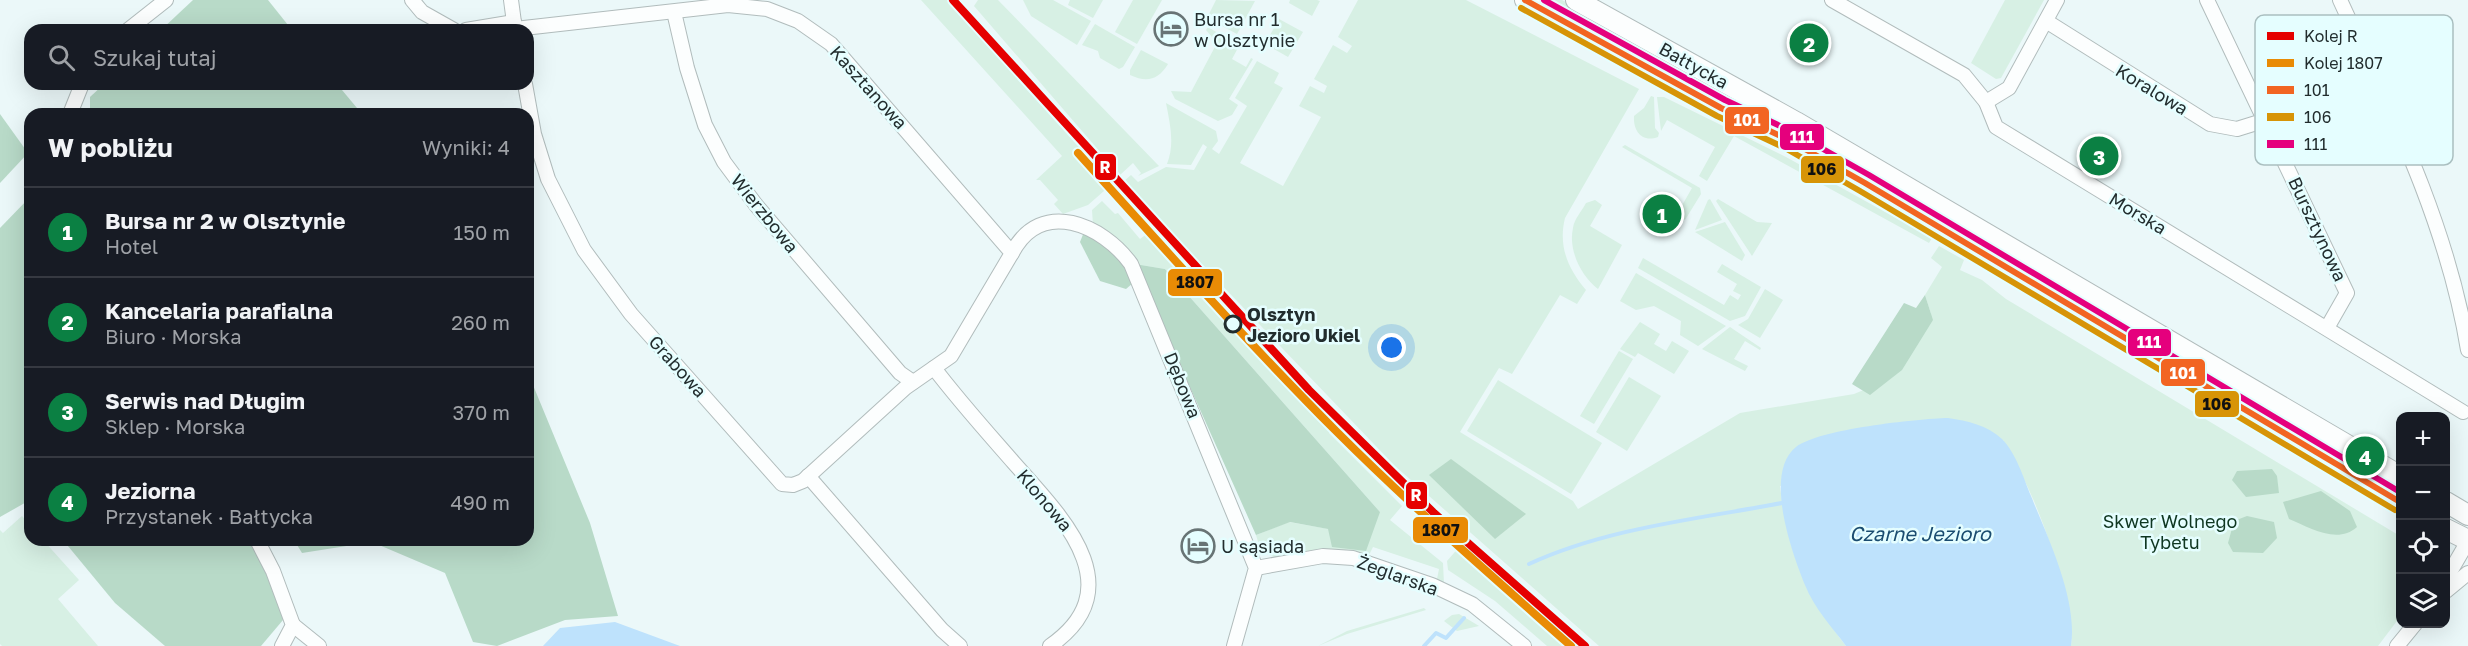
<!DOCTYPE html>
<html lang="pl">
<meta charset="utf-8">
<style>
body{margin:0;font-family:"Golos Text",sans-serif;background:#20242c;color:#f1f3f6}
.controls{position:absolute;right:18px;bottom:18px;display:grid;overflow:hidden;border-radius:12px;box-shadow:0 6px 24px #0002}
.controls button{width:54px;height:54px;display:grid;place-items:center;padding:0;border:0;border-bottom:2px solid #363941;background:#171b24;color:#f1f3f6;font:30px sans-serif}
.you{position:absolute;left:1392px;top:348px;width:21px;height:21px;margin:-15px;border:4px solid #fff;border-radius:50%;background:#1a73e8;box-shadow:0 0 0 9px #1a73e833}
.badge{display:grid;place-items:center;width:39px;height:39px;border-radius:50%;background:#0b8043;color:#fff;font-size:20px;font-weight:700}
.pin{position:absolute;translate:-50% -50%;border:3px solid #fff;box-shadow:0 2px 6px #0006}
.list{margin:0;padding:0;list-style:none}
h2{display:flex;justify-content:space-between;align-items:center;height:78px;margin:0;padding:0 24px;font-size:26px}
h2 small{font-size:20px;font-weight:400;color:#9ea1a6}
.list li{display:grid;grid-template-columns:39px 1fr auto;gap:18px;align-items:center;box-sizing:border-box;height:90px;padding:0 24px;border-top:2px solid #363941}
.list b{display:block;font-size:22px;white-space:nowrap}
.list p{margin:0;font-size:20px;white-space:nowrap;color:#9ea1a6}
.list em{font-size:20px;font-style:normal;color:#9ea1a6}
.icon{flex:none;width:33px;height:33px;fill:none;stroke:currentColor;stroke-width:2;stroke-linecap:round;stroke-linejoin:round}
.map{position:relative;flex:none;width:2468px;height:646px;overflow:hidden}
.search{position:absolute;background:#171b24;box-shadow:0 6px 24px #0002;left:24px;top:24px;width:510px;height:66px;display:flex;align-items:center;gap:15px;box-sizing:border-box;padding:0 21px;border-radius:18px;color:#9ea1a6;font-size:22px}
.panel{position:absolute;background:#171b24;box-shadow:0 6px 24px #0002;left:24px;top:108px;width:510px;height:438px;border-radius:18px}
.map>svg:first-child{display:block}
.green{fill:#d7f0e4}
.forest{fill:#b8dac8}
.water{fill:#bee2fc}
.lines{fill:none;stroke-linecap:round;stroke-linejoin:round}
.stream{stroke:#bee2fc;stroke-width:4}
.minor-casing{stroke:#b1bcbc;stroke-width:16}
.secondary-casing{stroke:#b1bcbc;stroke-width:22}
.minor{stroke:#fcfefe;stroke-width:14}
.secondary{stroke:#fcfefe;stroke-width:20}
.bus-1-casing{stroke:#e5feff;stroke-width:10}
.bus-2-casing{stroke:#e5feff;stroke-width:10}
.bus-3-casing{stroke:#e5feff;stroke-width:10}
.bus-1{stroke:#f26522;stroke-width:6}
.bus-2{stroke:#d79407;stroke-width:6}
.bus-3{stroke:#e5007d;stroke-width:6}
.rail-1-casing{stroke:#e5feff;stroke-width:12}
.rail-2-casing{stroke:#e5feff;stroke-width:12}
.rail-1{stroke:#e50000;stroke-width:8}
.rail-2{stroke:#e98b05;stroke-width:8}
.stop-dot{fill:#e5feff;stroke:#222d2e;stroke-width:3}
.labels{text-anchor:middle;dominant-baseline:central;stroke-width:5;stroke-linejoin:round;paint-order:stroke}
.poi-label{font-size:18px;fill:#222d2e;stroke:#e5feff;text-anchor:start}
.street-label{font-size:18px;fill:#222d2e;stroke:#e5feff}
.stop-label{font-size:18px;font-weight:bold;fill:#222d2e;stroke:#e5feff;text-anchor:start}
.park-label{font-size:18px;fill:#0f3721;stroke:#e5feff}
.water-label{font-size:20px;font-style:italic;fill:#1a4c70;stroke:#e5feff}
.key{fill:#e5feff;stroke:#aabfc0;stroke-width:1.5}
.key-label{font-size:16px;fill:#222d2e}
.line-badge{stroke:#e5feff;stroke-width:2}
.badge-label{font-size:16px;text-anchor:middle;font-weight:bold;fill:#fff}
.pale-badge-label{font-size:16px;text-anchor:middle;font-weight:bold;fill:#111}
</style>
<div class="map">
<svg width="2468" height="646" viewBox="0 0 2468 646">
<rect width="100%" height="100%" fill="#ebf8f9"/>
<g class="green">
<polygon points="921,0 947,0 1112,184 1088,205 1063,214 1054,204 1058,200 1040,180 1036,180 1062,156"/>
<polygon points="978,0 998,0 1159,166 1138,176 1141,173 1133,163 1120,175 974,6"/>
<polygon points="1023,0 1053,0 1091,21 1077,45 1031,16"/>
<polygon points="1070,0 1103,0 1093,18 1068,5"/>
<polygon points="1133,0 1162,0 1137,44 1115,32"/>
<polygon points="1216,0 1255,1 1237,34 1207,18"/>
<polygon points="1290,0 1317,0 1320,1 1312,16 1289,3"/>
<path d="M1358,0H1466L1639,89L1565,218C1558,246 1568,269 1586,290L1577,304L1560,295L1512,374L1499,368L1460,432L1573,501L1578,509L1740,413L1854,394L1890,379L1931,314L1925,295L1942,267L1931,258L1939,246L1964,260L1960,270L1982,280L2006,299L2400,536V617L2378,646H2071C2073,630 2068,611 2064,595C2052,541 2032,489 2003,440L1780,486C1788,554 1805,592 1846,646H1599L1395,466L1123,182L1131,175L1138,182L1166,167L1194,170L1207,147L1203,144L1191,165L1167,164C1175,144 1170,124 1166,103L1216,131L1218,141L1212,149L1219,154L1247,106L1235,98L1257,61L1279,73L1274,83L1283,88L1240,163L1283,186L1321,117L1299,106L1310,86L1324,93L1327,86L1314,79L1333,45L1347,53L1352,46L1338,37Z"/>
<polygon points="1544,0 1562,0 1643,45 1639,53"/>
<polygon points="2005,0 2044,0 2001,78 1996,79 1971,63"/>
<polygon points="1279,19 1303,32 1288,57 1265,44"/>
<polygon points="1095,24 1135,47 1123,67 1119,69 1100,58 1098,51 1082,45"/>
<polygon points="1208,27 1239,46 1232,59 1246,67 1251,58 1253,59 1229,99 1238,105 1232,115 1218,121 1175,99 1171,91 1191,92 1217,43 1206,30"/>
<path d="M1141,50L1168,64C1158,80 1147,83 1130,75V70Z"/>
<path d="M1651,96L1654,97L1655,128L1659,133L1658,137C1642,143 1633,131 1634,116L1644,108Z"/>
<polygon points="1657,97 1664,97 1786,157 1932,238 1929,243 1734,136 1707,181 1699,176 1715,147 1667,120 1661,131"/>
<polygon points="1625,145 1700,188 1701,194 1685,220 1671,211 1674,206 1680,209 1692,188 1622,147"/>
<polygon points="1117,187 1136,209 1131,214 1144,228 1141,231 1109,195"/>
<polygon points="1710,199 1722,220 1695,230 1708,200"/>
<polygon points="1718,199 1757,222 1772,223 1752,256 1716,201"/>
<path d="M1595,200L1602,205L1590,226L1622,245L1598,289C1581,276 1568,250 1573,228C1574,219 1582,211 1586,203Z"/>
<polygon points="1102,201 1115,214 1118,213 1140,239 1148,233 1232,328 1332,430 1329,433 1402,506 1390,520 1443,563 1444,584 1437,579 1439,569 1373,547 1369,555 1365,556 1278,558 1261,552 1256,535 1289,522 1329,529 1380,512 1165,269 1135,264 1093,225 1092,210"/>
<polygon points="1725,222 1745,255 1742,261 1695,232"/>
<polygon points="1643,258 1724,305 1730,295 1738,300 1741,295 1733,291 1737,284 1717,272 1722,264 1761,287 1745,316 1730,321 1638,268"/>
<polygon points="1636,273 1726,326 1698,346 1680,335 1681,321 1654,306 1636,310 1620,301"/>
<polygon points="1765,289 1783,300 1760,338 1738,325 1748,319"/>
<polygon points="1640,322 1660,334 1654,344 1666,351 1672,341 1689,351 1674,374 1638,353 1635,357 1620,349"/>
<polygon points="1730,327 1761,348 1760,350 1745,341 1734,359 1748,366 1745,371 1702,349"/>
<polygon points="1619,351 1633,359 1594,424 1580,416"/>
<polygon points="1629,377 1661,396 1627,451 1596,432"/>
<polygon points="1498,380 1602,443 1571,494 1467,431"/>
<polygon points="22,516 30,525 30,540 43,540 79,580 58,599 98,646 2,646 0,644 0,530 3,533"/>
<polygon points="1460,546 1575,646 1547,646 1495,601 1448,570 1447,561"/>
<polygon points="1424,608 1426,610 1347,634 1318,646 1347,631"/>
<polygon points="1459,614 1479,626 1457,631 1444,621 1452,615"/>
</g>
<g class="forest">
<polygon points="193,0 268,0 292,30 161,30"/>
<polygon points="104,84 337,84 362,114 90,114 90,97"/>
<polygon points="0,114 28,153 0,183"/>
<polygon points="30,197 30,500 0,517 0,228"/>
<polygon points="1084,232 1120,257 1133,283 1126,289 1100,281 1080,242"/>
<polygon points="1135,264 1165,269 1380,512 1366,551 1332,547 1328,529 1290,522 1256,535"/>
<polygon points="1925,295 1933,320 1902,370 1870,395 1852,384 1904,303 1916,308"/>
<polygon points="528,373 590,523 618,616 565,620 497,646 473,642 445,573 372,542 302,553 294,540 528,540"/>
<polygon points="1451,459 1526,514 1495,539 1429,475"/>
<polygon points="2272,469 2277,476 2279,493 2246,497 2232,480 2237,471"/>
<path d="M2321,491L2350,511L2357,527C2337,545 2309,527 2289,519L2283,502Z"/>
<polygon points="2247,516 2274,522 2277,538 2263,553 2233,552 2228,543 2234,521"/>
<polygon points="63,540 252,540 268,570 283,620 261,646 165,646 115,603"/>
</g>
<g class="water">
<path d="M1948,418C1968,421 1987,425 2002,439C2016,453 2024,479 2031,496C2048,538 2078,600 2071,646H1846C1832,627 1814,608 1805,585C1792,553 1763,473 1796,447C1819,429 1916,419 1948,418Z"/>
<polygon points="615,622 680,646 543,646 560,628"/>
</g>
<g class="lines">
<g class="stream">
<path d="M1529,564C1607,528 1698,519 1782,503"/>
<polyline points="1424,646 1436,633 1446,638 1464,618"/>
</g>
<defs>
<g id="minor">
<polyline points="412,0 422,12 454,30"/>
<polyline points="511,0 515,30"/>
<polyline points="1832,0 1964,75 1986,102 1996,127 2463,412"/>
<polyline points="2207,0 2347,293 2327,328"/>
<path d="M2340,0C2392,113 2448,226 2468,350"/>
<polyline points="674,12 687,68 705,125 724,162 756,205 900,373 913,382"/>
<polyline points="2046,21 2210,124 2237,129 2266,120"/>
<polyline points="515,29 728,5 767,9 798,21 831,44 1012,253 951,356 905,388 803,481 793,485 782,484 631,314 584,250 548,179 534,134 525,84"/>
<polyline points="128,30 166,0"/>
<polyline points="466,30 514,22"/>
<polyline points="1986,102 2009,88 2057,0"/>
<polyline points="70,114 82,84"/>
<path d="M1012,253C1041,197 1103,225 1131,264L1256,568L1234,646"/>
<path d="M934,368C959,401 987,432 1014,463C1059,514 1135,587 1050,646"/>
<polyline points="808,476 942,630 960,646"/>
<polyline points="257,540 273,571 293,625 282,646"/>
<polyline points="1256,568 1323,556 1353,558 1432,585 1472,604 1524,646"/>
<polyline points="2446,579 2468,541"/>
<polyline points="2446,591 2468,573"/>
<polyline points="293,625 319,646"/>
<polyline points="2397,646 2415,624"/>
</g>
<g id="secondary">
<polyline points="1525,0 1721,108 1789,140 1865,183 2400,502"/>
<polyline points="1576,0 1796,122 2400,476"/>
<polyline points="2446,502 2468,515"/>
<polyline points="2446,529 2468,540"/>
</g>
</defs>
<use href="#minor" class="minor-casing"/>
<use href="#secondary" class="secondary-casing"/>
<use href="#minor" class="minor"/>
<use href="#secondary" class="secondary"/>
<defs>
<polyline id="bus-1" points="1525,0 1721,108 1789,140 1865,183 2400,502"/>
<polyline id="bus-2" points="1521,8 1717,116 1785,148 1860,191 2395,510"/>
<polyline id="bus-3" points="1544,0 1725,100 1793,132 1869,175 2400,492"/>
</defs>
<use href="#bus-1" class="bus-1-casing"/>
<use href="#bus-2" class="bus-2-casing"/>
<use href="#bus-3" class="bus-3-casing"/>
<use href="#bus-1" class="bus-1"/>
<use href="#bus-2" class="bus-2"/>
<use href="#bus-3" class="bus-3"/>
<defs>
<polyline id="rail-1" points="953,0 1309,390 1434,513 1585,646"/>
<path id="rail-2" d="M1078,153C1163,247 1247,342 1337,432C1412,507 1492,576 1571,646"/>
</defs>
<use href="#rail-1" class="rail-1-casing"/>
<use href="#rail-2" class="rail-2-casing"/>
<use href="#rail-1" class="rail-1"/>
<use href="#rail-2" class="rail-2"/>
</g>
<defs>
<symbol id="hotel-ring" viewBox="-11 -11 22 22"><circle r="9.5" fill="#e5feff" stroke="#687475" stroke-width="1.5"/><path d="M-6-4.5h1.5V1H6V5H4.5V3h-9V5H-6ZM-4 0a1.8 1.8 0 1 1 3.6 0ZM.5 0V-2.5h3Q6-2.5 6 0Z" fill="#687475"/></symbol>
</defs>
<g fill-rule="evenodd">
<use href="#hotel-ring" x="1152" y="10" width="38" height="38"/>
<use href="#hotel-ring" x="1179" y="527" width="38" height="38"/>
</g>
<circle class="stop-dot" cx="1233" cy="324" r="8"/>
<g class="labels">
<g class="poi-label">
<text x="1194" y="19">Bursa nr 1<tspan x="1194" dy="21">w Olsztynie</tspan></text>
<text x="1221" y="546">U sąsiada</text>
</g>
<g class="street-label">
<text transform="translate(1694 65) rotate(29)">Bałtycka</text>
<text transform="translate(869 87) rotate(48)">Kasztanowa</text>
<text transform="translate(2152 89) rotate(31)">Koralowa</text>
<text transform="translate(765 213) rotate(51)">Wierzbowa</text>
<text transform="translate(2138 213) rotate(31)">Morska</text>
<text transform="translate(2318 229) rotate(65)">Bursztynowa</text>
<text transform="translate(678 366) rotate(48)">Grabowa</text>
<text transform="translate(1183 385) rotate(68)">Dębowa</text>
<text transform="translate(1045 500) rotate(50)">Klonowa</text>
<text transform="translate(1398 575) rotate(20)">Żeglarska</text>
</g>
<g class="stop-label">
<text x="1247" y="314">Olsztyn<tspan x="1247" dy="21">Jezioro Ukiel</tspan></text>
</g>
<g class="park-label">
<text x="2170" y="521">Skwer Wolnego<tspan x="2170" dy="21">Tybetu</tspan></text>
</g>
<g class="water-label">
<text x="1920" y="533">Czarne Jezioro</text>
</g>
</g>
<rect x="2255" y="15" width="198" height="150" rx="9" class="key"/>
<rect x="2267" y="32" width="27" height="8" fill="#e50000"/>
<rect x="2267" y="59" width="27" height="8" fill="#e98b05"/>
<rect x="2267" y="86" width="27" height="8" fill="#f26522"/>
<rect x="2267" y="113" width="27" height="8" fill="#d79407"/>
<rect x="2267" y="140" width="27" height="8" fill="#e5007d"/>
<g class="key-label">
<text x="2304" y="42">Kolej R</text>
<text x="2304" y="69">Kolej 1807</text>
<text x="2304" y="96">101</text>
<text x="2304" y="123">106</text>
<text x="2304" y="150">111</text>
</g>
<g class="line-badge">
<rect x="1724" y="106" width="46" height="29" rx="6" fill="#f26522"/>
<rect x="1779" y="123" width="46" height="28" rx="6" fill="#e5007d"/>
<rect x="1094" y="153" width="23" height="28" rx="6" fill="#e50000"/>
<rect x="1800" y="155" width="45" height="29" rx="6" fill="#d79407"/>
<rect x="1167" y="268" width="56" height="29" rx="6" fill="#e98b05"/>
<rect x="2127" y="328" width="45" height="29" rx="6" fill="#e5007d"/>
<rect x="2160" y="358" width="46" height="29" rx="6" fill="#f26522"/>
<rect x="2194" y="390" width="46" height="28" rx="6" fill="#d79407"/>
<rect x="1405" y="481" width="23" height="29" rx="6" fill="#e50000"/>
<rect x="1412" y="516" width="57" height="28" rx="6" fill="#e98b05"/>
</g>
<g class="badge-label">
<text x="1747" y="126">101</text>
<text x="1802" y="143">111</text>
<text x="1105" y="173">R</text>
<text x="2149" y="348">111</text>
<text x="2183" y="379">101</text>
<text x="1416" y="501">R</text>
</g>
<g class="pale-badge-label">
<text x="1822" y="175">106</text>
<text x="1195" y="288">1807</text>
<text x="2217" y="410">106</text>
<text x="1441" y="536">1807</text>
</g>
</svg>
<div class="controls">
<button>+</button>
<button>−</button>
<button><svg class="icon" aria-label="locate" viewBox="0 0 24 24"><circle cx="12" cy="12" r="6"/><path d="M12 2v4M12 18v4M2 12h4M18 12h4"/></svg></button>
<button><svg class="icon" aria-label="layers" viewBox="0 0 24 24"><path d="M12 4l9 5-9 5-9-5zM3 14l9 5 9-5"/></svg></button>
</div>
<div class="you"></div>
<div class="pin badge" style="left:1662px;top:214px">1</div>
<div class="pin badge" style="left:1809px;top:43px">2</div>
<div class="pin badge" style="left:2099px;top:156px">3</div>
<div class="pin badge" style="left:2365px;top:456px">4</div>
<div class="search"><svg class="icon" aria-label="search" viewBox="0 0 24 24"><circle cx="10" cy="10" r="6"/><path d="M15 15l6 6"/></svg>Szukaj tutaj</div>
<section class="panel">
<h2>W pobliżu<small>Wyniki: 4</small></h2>
<ul class="list">
<li><span class="badge">1</span><div><b>Bursa nr 2 w Olsztynie</b><p>Hotel</p></div><em>150 m</em></li>
<li><span class="badge">2</span><div><b>Kancelaria parafialna</b><p>Biuro · Morska</p></div><em>260 m</em></li>
<li><span class="badge">3</span><div><b>Serwis nad Długim</b><p>Sklep · Morska</p></div><em>370 m</em></li>
<li><span class="badge">4</span><div><b>Jeziorna</b><p>Przystanek · Bałtycka</p></div><em>490 m</em></li>
</ul>
</section>
</div>
